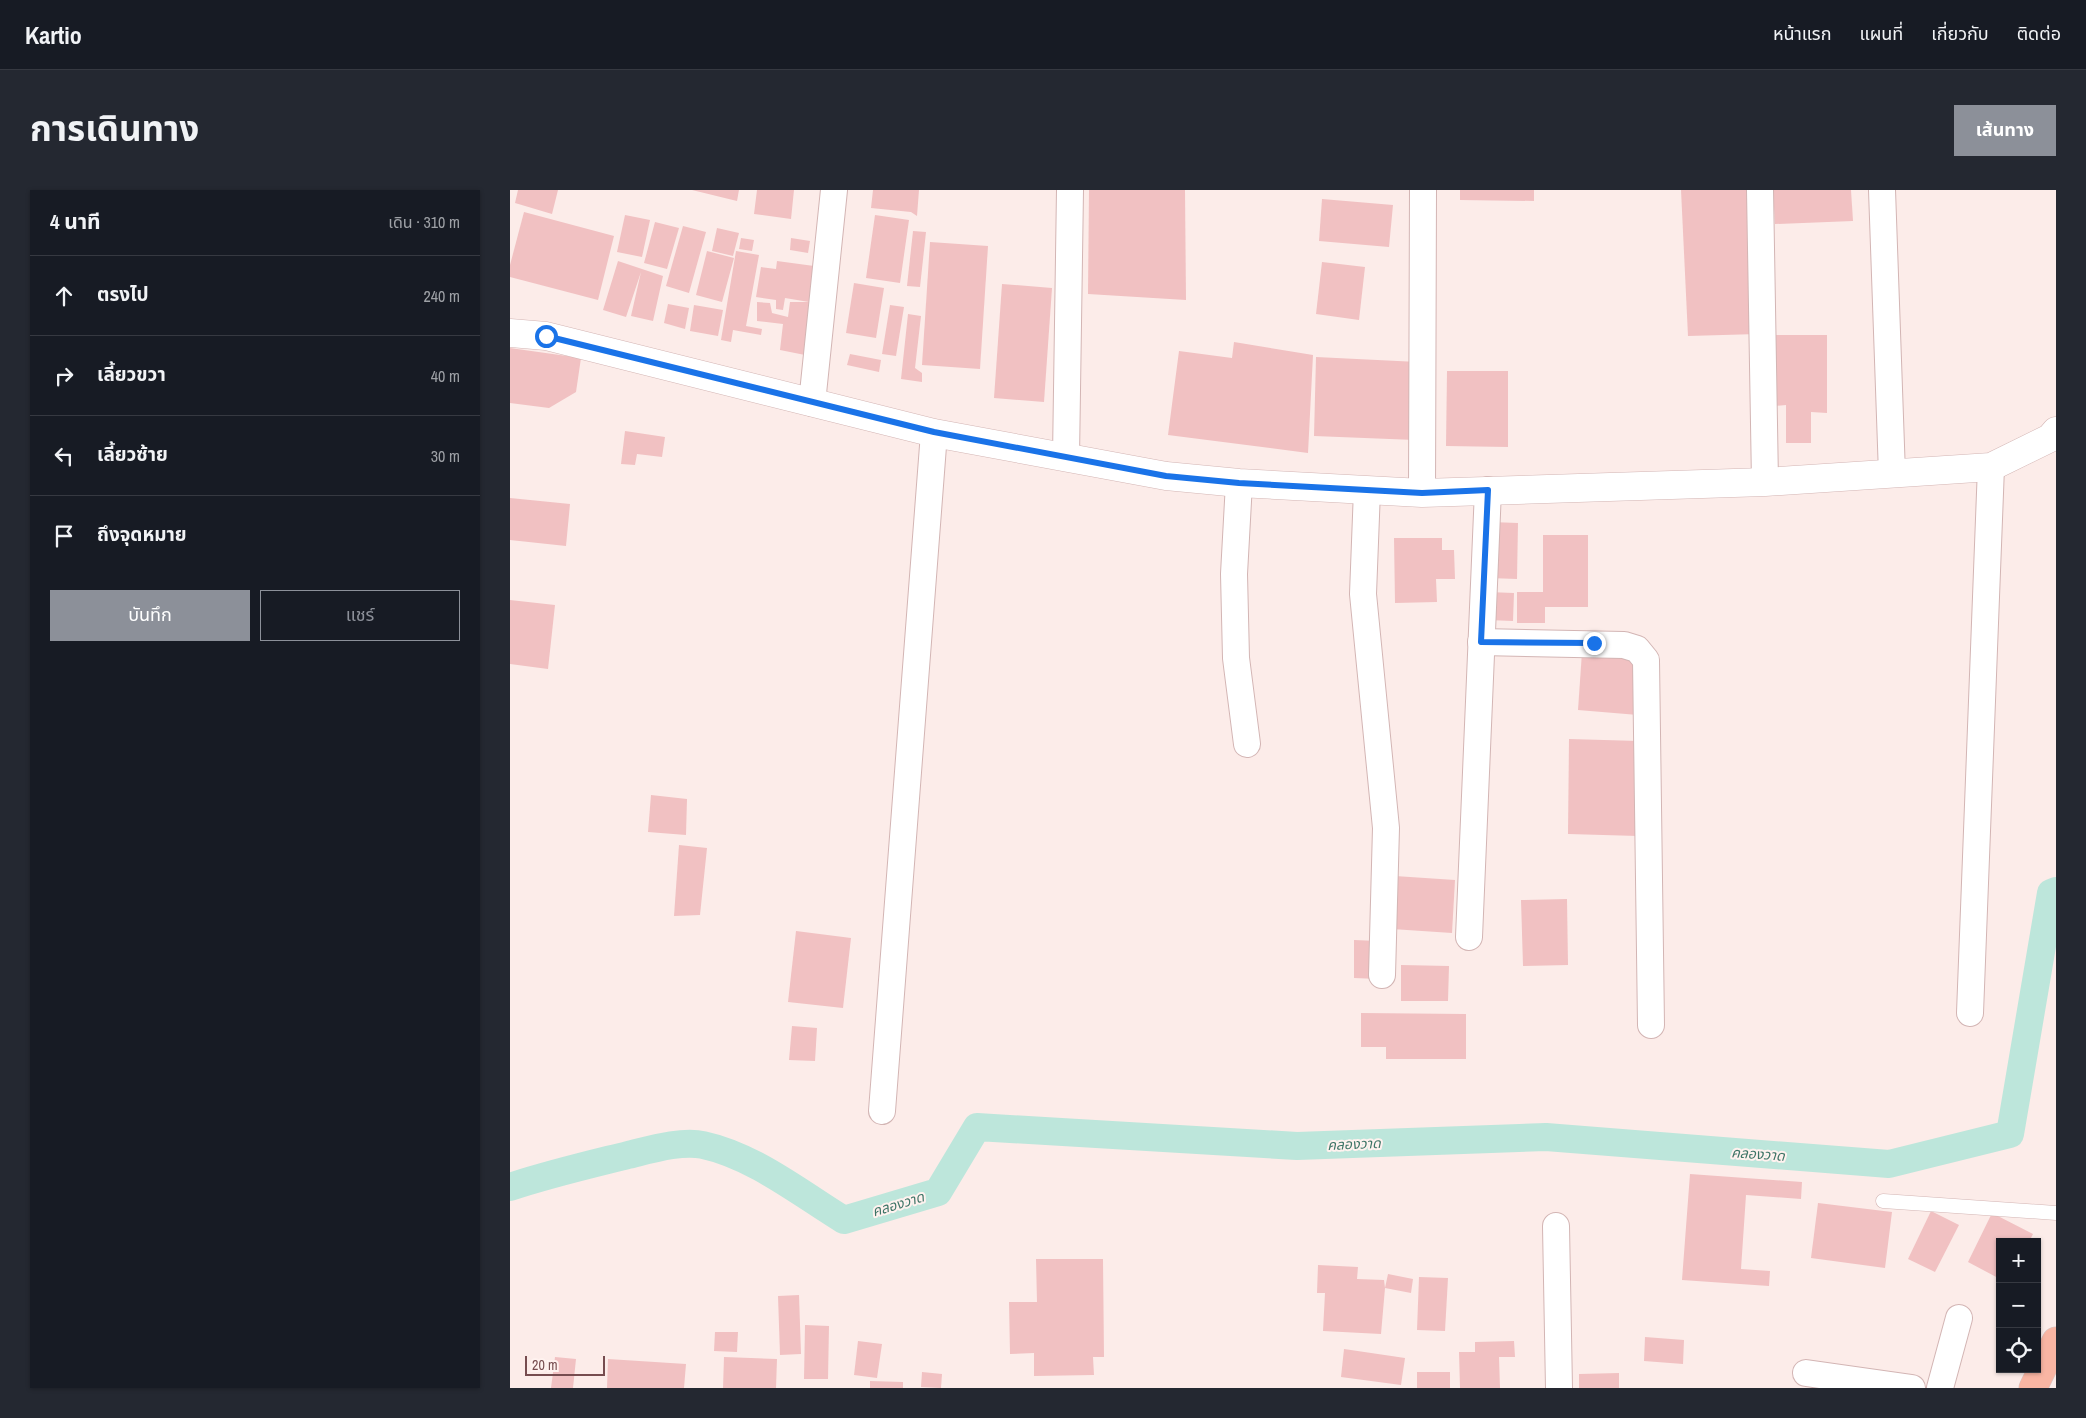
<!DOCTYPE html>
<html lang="th">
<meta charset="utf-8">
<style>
body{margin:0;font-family:"Archivo Narrow","Noto Sans Thai",sans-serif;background:#242831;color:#f1f3f6}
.controls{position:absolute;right:15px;bottom:15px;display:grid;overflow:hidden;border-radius:0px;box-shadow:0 1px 4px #0004}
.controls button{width:45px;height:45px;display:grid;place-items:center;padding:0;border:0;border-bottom:1px solid #363941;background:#171b24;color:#f1f3f6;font:25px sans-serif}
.scale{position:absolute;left:15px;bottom:12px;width:80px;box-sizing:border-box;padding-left:5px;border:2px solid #764c4f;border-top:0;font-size:14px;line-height:18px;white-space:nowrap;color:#764c4f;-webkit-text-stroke:4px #fff2ef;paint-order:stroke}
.stop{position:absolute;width:15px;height:15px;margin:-11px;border:4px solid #1a73e8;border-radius:50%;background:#fff}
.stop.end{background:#1a73e8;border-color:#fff;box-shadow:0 1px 5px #0008}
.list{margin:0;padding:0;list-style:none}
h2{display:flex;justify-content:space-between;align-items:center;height:65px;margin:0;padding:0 20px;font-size:21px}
h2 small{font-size:16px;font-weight:400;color:#9ea1a6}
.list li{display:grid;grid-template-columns:32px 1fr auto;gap:15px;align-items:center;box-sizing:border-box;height:80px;padding:0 20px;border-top:1px solid #363941}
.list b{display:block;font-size:19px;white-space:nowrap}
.list em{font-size:16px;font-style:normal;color:#9ea1a6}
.actions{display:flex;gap:10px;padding:15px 20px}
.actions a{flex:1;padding:11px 0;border:1px solid #8c9099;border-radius:0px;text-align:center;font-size:18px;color:#8c9099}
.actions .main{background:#8c9099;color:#fff}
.icon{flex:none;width:28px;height:28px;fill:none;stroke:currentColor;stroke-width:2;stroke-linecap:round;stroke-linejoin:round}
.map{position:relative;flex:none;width:1546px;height:1198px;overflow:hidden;border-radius:0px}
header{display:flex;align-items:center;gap:30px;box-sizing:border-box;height:70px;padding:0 25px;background:#171b24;border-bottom:1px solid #363941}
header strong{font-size:24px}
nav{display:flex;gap:28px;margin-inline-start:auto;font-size:18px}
.intro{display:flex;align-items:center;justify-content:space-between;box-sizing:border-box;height:120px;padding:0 30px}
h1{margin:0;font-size:35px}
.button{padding:12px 22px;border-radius:0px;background:#8c9099;color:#fff;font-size:18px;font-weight:700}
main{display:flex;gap:30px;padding:0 30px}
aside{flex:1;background:#171b24;border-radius:0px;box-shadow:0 1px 4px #0004}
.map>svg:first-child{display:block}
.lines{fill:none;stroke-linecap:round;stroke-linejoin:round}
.canal{stroke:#bde6db;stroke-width:28}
.building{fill:#f1c1c2}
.service-casing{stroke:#d3b5b4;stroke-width:15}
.minor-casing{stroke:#d3b5b4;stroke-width:28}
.tertiary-casing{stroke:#d3b5b4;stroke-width:29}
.primary-casing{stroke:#d6c9ca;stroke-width:29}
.service{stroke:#fff;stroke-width:14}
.minor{stroke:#fff;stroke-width:26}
.tertiary{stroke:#fff;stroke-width:28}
.primary{stroke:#f9b5a3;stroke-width:28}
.route{stroke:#1a73e8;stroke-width:6}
.labels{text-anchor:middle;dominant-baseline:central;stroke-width:4;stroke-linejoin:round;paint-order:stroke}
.water-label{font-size:14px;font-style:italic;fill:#3d7466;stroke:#fff2ef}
</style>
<header>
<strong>Kartio</strong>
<nav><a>หน้าแรก</a><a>แผนที่</a><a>เกี่ยวกับ</a><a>ติดต่อ</a></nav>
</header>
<div class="intro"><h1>การเดินทาง</h1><a class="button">เส้นทาง</a></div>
<main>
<aside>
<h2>4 นาที<small>เดิน · 310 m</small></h2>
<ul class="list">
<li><svg class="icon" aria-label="ahead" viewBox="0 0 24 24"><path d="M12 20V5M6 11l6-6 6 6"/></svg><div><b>ตรงไป</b></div><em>240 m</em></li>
<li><svg class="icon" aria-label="right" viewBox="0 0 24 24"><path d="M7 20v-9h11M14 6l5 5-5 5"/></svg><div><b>เลี้ยวขวา</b></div><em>40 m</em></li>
<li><svg class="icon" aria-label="left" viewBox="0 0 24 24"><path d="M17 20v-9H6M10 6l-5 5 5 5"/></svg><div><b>เลี้ยวซ้าย</b></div><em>30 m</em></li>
<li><svg class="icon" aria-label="arrive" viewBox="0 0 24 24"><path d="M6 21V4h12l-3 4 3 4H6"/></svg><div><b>ถึงจุดหมาย</b></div></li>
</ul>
<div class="actions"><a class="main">บันทึก</a><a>แชร์</a></div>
</aside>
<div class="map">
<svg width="1546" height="1198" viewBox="0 0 1546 1198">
<rect width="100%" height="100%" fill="#fcece9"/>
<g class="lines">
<path class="canal" d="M0,997C39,984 78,975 118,965C139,960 172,950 193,955C244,966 290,1003 334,1030L428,1002L467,937L787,956L1036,947L1379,974L1500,944L1541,703L1546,701"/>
</g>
<g class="building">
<polygon points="8,0 48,0 42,24 5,13"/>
<polygon points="182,0 229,0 227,11"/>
<polygon points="247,0 284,0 281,29 244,24"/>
<polygon points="363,0 409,0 407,26 401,22 361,18"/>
<polygon points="579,0 675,0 676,110 578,104"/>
<polygon points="950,0 1024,0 1024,11 950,10"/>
<polygon points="1171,0 1241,0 1248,144 1178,146"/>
<polygon points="1263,0 1341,0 1343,31 1265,34"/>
<polygon points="812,9 883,15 879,57 809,51"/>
<polygon points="14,22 104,46 88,110 0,87 0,75"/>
<polygon points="115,25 140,30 132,67 107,62"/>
<polygon points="365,25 399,30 390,93 356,88"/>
<polygon points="145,32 169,38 157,79 134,73"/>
<polygon points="173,36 196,42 179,103 156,96"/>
<polygon points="207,38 229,43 223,66 202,61"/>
<polygon points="403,41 416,42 410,97 397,96"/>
<polygon points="231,48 244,50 242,61 229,59"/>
<polygon points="281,48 300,51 298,63 280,60"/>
<polygon points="420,52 478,56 470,179 412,175"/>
<polygon points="197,61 224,68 212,112 186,105"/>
<polygon points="226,61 249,65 236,136 252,139 251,145 223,140 221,152 211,150"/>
<polygon points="108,71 153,86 143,131 121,126 131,82 116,127 93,120"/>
<polygon points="267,71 304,76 299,112 275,108 273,120 266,119 266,110 246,107 251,77 266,79"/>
<polygon points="812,72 855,77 849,130 806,124"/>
<polygon points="344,93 374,98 366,148 336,143"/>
<polygon points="492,94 542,98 534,212 484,208"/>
<polygon points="247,112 260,113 262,123 278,127 280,112 299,112 295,165 270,160 273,134 247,131"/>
<polygon points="158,114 179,118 175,139 154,133"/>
<polygon points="184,115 213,120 208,146 180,141"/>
<polygon points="380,115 394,117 386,166 372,164"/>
<polygon points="398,124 411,126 405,178 412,183 412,192 391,189"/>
<polygon points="1264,145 1317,145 1317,223 1301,222 1301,253 1276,253 1276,215 1264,216"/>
<polygon points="724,152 803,165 798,263 658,245 669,161 722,168"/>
<polygon points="0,158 71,168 66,202 39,218 0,213"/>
<polygon points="340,164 371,170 369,182 337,175"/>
<polygon points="806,167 908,172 905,250 804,246"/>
<polygon points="937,181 998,181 998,257 936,256"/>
<polygon points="115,241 155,247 152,267 127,264 125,275 111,274"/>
<polygon points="0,308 60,314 56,356 0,350"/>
<polygon points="981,332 1008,333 1007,389 979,388"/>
<polygon points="1033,345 1078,345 1078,417 1035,417 1035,433 1007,433 1007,402 1033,402"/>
<polygon points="884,348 932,348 932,360 944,360 945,389 926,389 927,412 885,413"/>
<polygon points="978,402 1004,403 1003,431 978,430"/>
<polygon points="0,410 45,415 38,479 0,474"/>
<polygon points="1072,462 1132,466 1128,525 1068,520"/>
<polygon points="1059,549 1129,551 1128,646 1058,644"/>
<polygon points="141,605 177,609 176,645 138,642"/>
<polygon points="169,655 197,658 190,725 164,726"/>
<polygon points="885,686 945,690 942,743 882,739"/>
<polygon points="1057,709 1058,775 1013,776 1011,710"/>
<polygon points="286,741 341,748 333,818 278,812"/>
<polygon points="844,750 868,751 868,789 844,788"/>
<polygon points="891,775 939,776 938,811 891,811"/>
<polygon points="851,823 956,824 956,869 876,869 876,857 851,857"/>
<polygon points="282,836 307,838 305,871 279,870"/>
<polygon points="1180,984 1292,992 1291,1009 1236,1005 1231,1079 1260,1081 1259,1096 1172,1090"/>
<polygon points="1308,1013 1382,1022 1375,1078 1301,1068"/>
<polygon points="1421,1021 1449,1035 1425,1082 1398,1069"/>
<polygon points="1482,1023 1523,1044 1519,1052 1490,1052 1490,1089 1458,1072"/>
<polygon points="526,1069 593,1069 594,1167 583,1167 584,1185 524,1186 524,1163 500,1164 499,1112 527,1112"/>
<polygon points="808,1075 848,1077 847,1089 874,1090 875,1098 878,1084 903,1089 901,1103 875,1098 871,1144 813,1141 815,1103 807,1103"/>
<polygon points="909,1087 938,1088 935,1141 907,1140"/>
<polygon points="289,1105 291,1164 270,1165 268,1106"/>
<polygon points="295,1135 319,1136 318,1189 294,1189"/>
<polygon points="205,1142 228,1142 227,1162 204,1161"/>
<polygon points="1135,1147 1174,1150 1173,1174 1134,1171"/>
<polygon points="348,1151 372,1154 367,1188 344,1185"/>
<polygon points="1004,1151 1005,1167 989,1167 990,1198 950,1198 949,1162 965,1162 965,1152"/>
<polygon points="834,1159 895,1168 891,1195 831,1187"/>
<polygon points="45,1167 66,1169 63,1198 41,1198"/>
<polygon points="214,1167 267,1169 266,1198 213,1198"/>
<polygon points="98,1169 176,1174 174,1198 97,1198"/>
<polygon points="412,1182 432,1184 431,1198 411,1197"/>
<rect x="907" y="1182" width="33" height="16"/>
<polygon points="1109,1183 1109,1198 1069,1198 1069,1184"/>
<polygon points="360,1191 393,1192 393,1198 360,1198"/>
</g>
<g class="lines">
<defs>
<polyline id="service" points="1373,1011 1546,1023"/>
<g id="minor">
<polyline points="1250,0 1255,292"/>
<polyline points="1372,0 1382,284"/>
<polyline points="302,213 324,0"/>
<polyline points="556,267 560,0"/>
<polyline points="729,293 724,384 726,468 737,554"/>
<polyline points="857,300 853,404 876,638 872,785"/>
<polyline points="912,303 913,0"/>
<polyline points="971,452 1114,455 1127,459 1136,470 1141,835"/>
<polyline points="959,747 978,300"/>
<polyline points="1460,823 1481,277"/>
<polyline points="372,921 424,243"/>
<polyline points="1046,1036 1049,1198"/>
<polyline points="1296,1183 1402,1198"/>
<polyline points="1430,1198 1449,1128"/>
</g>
<polyline id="tertiary" points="0,143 36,146 424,243 656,286 729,293 912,303 1255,292 1481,277 1540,248 1546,241"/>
<polyline id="primary" points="1523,1198 1546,1151"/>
</defs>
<use href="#service" class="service-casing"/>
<use href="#minor" class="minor-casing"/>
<use href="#tertiary" class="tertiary-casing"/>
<use href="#primary" class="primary-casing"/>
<use href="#service" class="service"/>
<use href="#minor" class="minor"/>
<use href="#tertiary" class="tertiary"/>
<use href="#primary" class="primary"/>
</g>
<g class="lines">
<polyline class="route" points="36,146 424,242 656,286 729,293 912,303 978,300 971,452 1084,453"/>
</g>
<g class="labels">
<g class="water-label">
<text transform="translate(844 954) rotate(-2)">คลองวาด</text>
<text transform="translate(1248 964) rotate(4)">คลองวาด</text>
<text transform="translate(388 1014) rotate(-17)">คลองวาด</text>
</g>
</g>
</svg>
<div class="controls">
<button>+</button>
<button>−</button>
<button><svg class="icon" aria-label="locate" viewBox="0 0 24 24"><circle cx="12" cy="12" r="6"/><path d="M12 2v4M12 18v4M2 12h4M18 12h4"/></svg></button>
</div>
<div class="scale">20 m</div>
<div class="stop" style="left:36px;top:146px"></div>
<div class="stop end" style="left:1084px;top:453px"></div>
</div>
</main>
